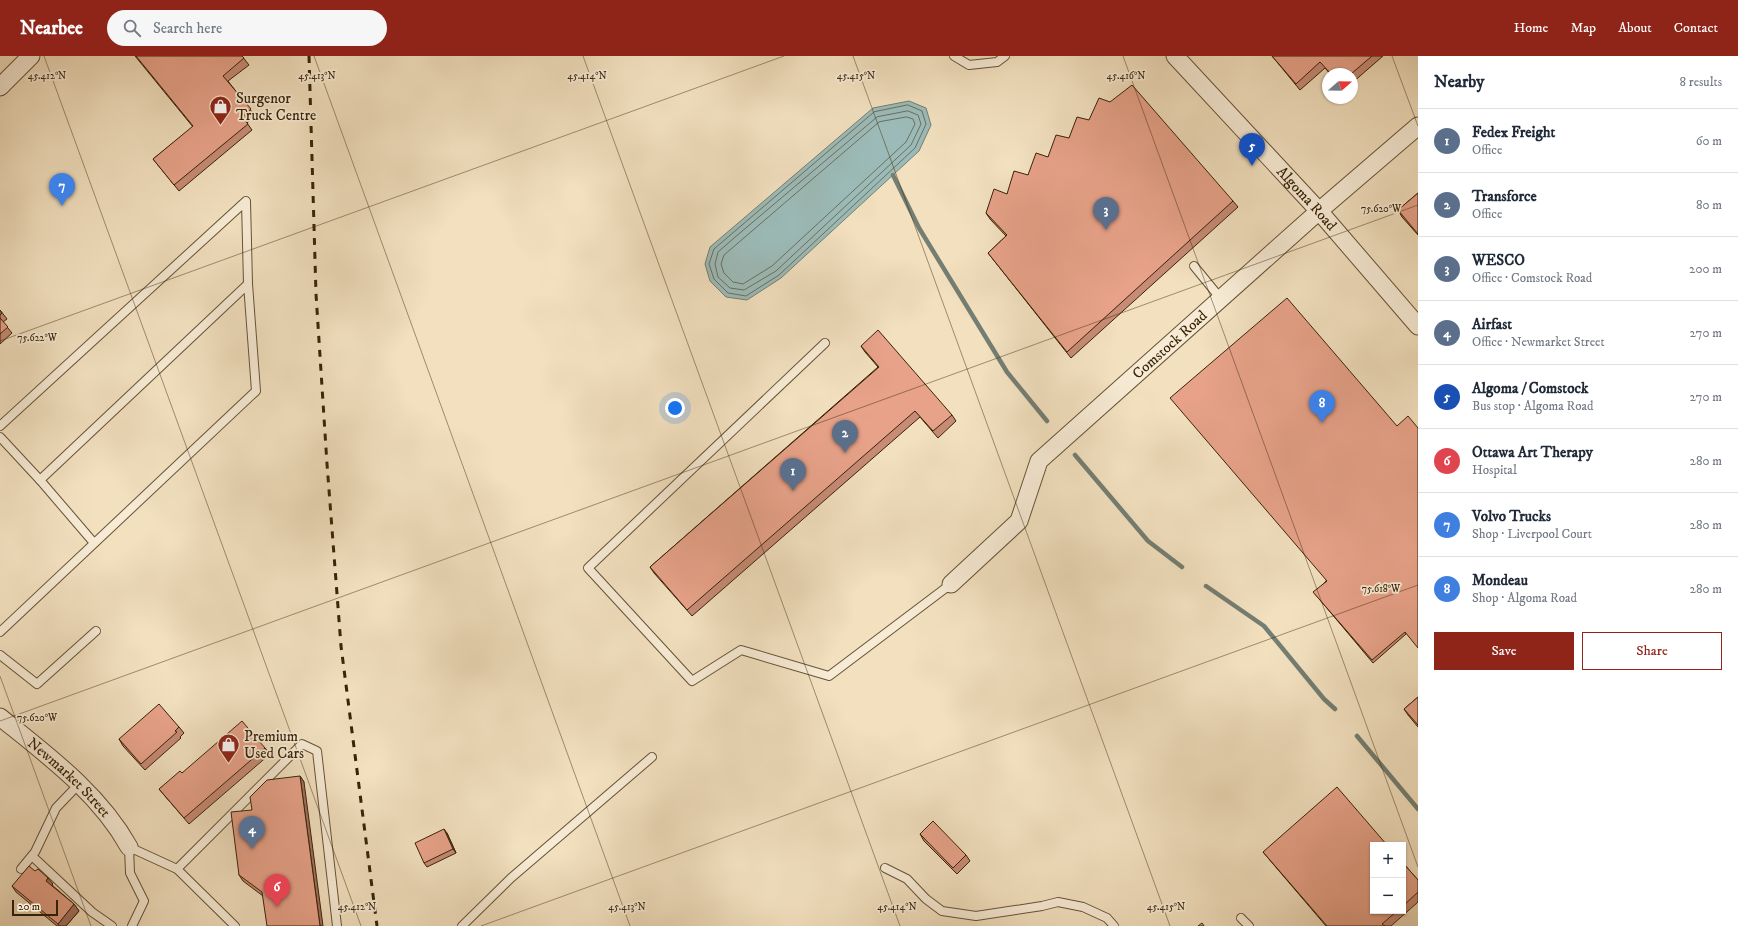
<!DOCTYPE html>
<meta charset="utf-8">
<style>
body{margin:0;font-family:"IM FELL DW Pica",serif;background:#f6f6f7;color:#1f2937}
.controls{position:absolute;right:12px;bottom:12px;display:grid;overflow:hidden;border-radius:0px;box-shadow:0 1px 3px #0004}
.controls button{width:36px;height:36px;display:grid;place-items:center;padding:0;border:0;border-bottom:1px solid #e0e1e3;background:#fff;color:#1f2937;font:20px sans-serif}
.compass{position:absolute;left:1322px;top:12px;width:36px;height:36px;border-radius:50%;background:#fff;box-shadow:0 1px 3px #0004;rotate:70deg}
.scale{position:absolute;left:12px;bottom:10px;width:46px;box-sizing:border-box;padding-left:4px;border:2px solid #382308;border-top:0;font-size:11px;line-height:14px;white-space:nowrap;color:#382308;-webkit-text-stroke:3px #f7ebd5;paint-order:stroke}
.you{position:absolute;left:675px;top:352px;width:14px;height:14px;margin:-10px;border:3px solid #fff;border-radius:50%;background:#1a73e8;box-shadow:0 0 0 6px #1a73e833}
.badge{display:grid;place-items:center;width:26px;height:26px;border-radius:50%;background:#8f2418;color:#fff;font-size:13px;font-weight:700}
.pin{position:absolute;translate:-50% -33px;filter:drop-shadow(0 1px 2px #0008)}
.pin::after{content:'';position:absolute;top:21px;width:14px;height:12px;background:inherit;clip-path:polygon(0 0,100% 0,50% 100%)}
.list{margin:0;padding:0;list-style:none}
h2{display:flex;justify-content:space-between;align-items:center;height:52px;margin:0;padding:0 16px;font-size:17px}
h2 small{font-size:13px;font-weight:400;color:#747a83}
.list li{display:grid;grid-template-columns:26px 1fr auto;gap:12px;align-items:center;box-sizing:border-box;height:64px;padding:0 16px;border-top:1px solid #e0e1e3}
.list b{display:block;font-size:15px;white-space:nowrap}
.list p{margin:0;font-size:13px;white-space:nowrap;color:#747a83}
.list em{font-size:13px;font-style:normal;color:#747a83}
.actions{display:flex;gap:8px;padding:12px 16px}
.actions a{flex:1;padding:9px 0;border:1px solid #8f2418;border-radius:0px;text-align:center;font-size:14px;color:#8f2418}
.actions .main{background:#8f2418;color:#fff}
.icon{flex:none;width:22px;height:22px;fill:none;stroke:currentColor;stroke-width:2;stroke-linecap:round;stroke-linejoin:round}
.map{position:relative;flex:none;width:1418px;height:870px;overflow:hidden}
header{display:flex;align-items:center;gap:24px;box-sizing:border-box;height:56px;padding:0 20px;background:#8f2418;color:#fff}
header strong{font-size:19px}
nav{display:flex;gap:22px;margin-inline-start:auto;font-size:14px}
.search{width:280px;height:36px;background:#f6f6f7;display:flex;align-items:center;gap:10px;box-sizing:border-box;padding:0 14px;border-radius:22px;color:#747a83;font-size:15px}
main{display:flex}
aside{flex:1;background:#fff}
.map>svg:first-child{display:block}
.water{fill:#9cbbb8;stroke:#747e72}
.lines{fill:none;stroke-linecap:round;stroke-linejoin:round}
.shore{stroke:#6a6f60;stroke-width:1}
.stream{stroke:#747e72;stroke-width:4.5}
.service-casing{stroke:#665236;stroke-width:10}
.minor-casing{stroke:#665236;stroke-width:19}
.service{stroke:#f7ebd5;stroke-width:8}
.minor{stroke:#f7ebd5;stroke-width:17}
.rail{stroke:#382308;stroke-width:3;stroke-dasharray:7 7;stroke-linecap:butt}
.wall{fill:#c78b76;stroke:#382308}
.shaded-wall{fill:#a27160;stroke:#382308}
.building{fill:#e7a289;stroke:#382308}
.ticks{fill:none;stroke:#382308;stroke-width:1;stroke-opacity:0.45}
.labels{text-anchor:middle;dominant-baseline:central;stroke-width:3.5;stroke-linejoin:round;paint-order:stroke}
.poi-label{font-size:15px;fill:#382308;stroke:#f7ebd5;text-anchor:start}
.street-label{font-size:15px;fill:#382308;stroke:#f7ebd5}
.ticks-label{font-size:10px;text-anchor:middle;fill:#382308;stroke:#f7ebd5;stroke-width:3.5;stroke-linejoin:round;paint-order:stroke}
</style>
<header>
<strong>Nearbee</strong>
<div class="search"><svg class="icon" aria-label="search" viewBox="0 0 24 24"><circle cx="10" cy="10" r="6"/><path d="M15 15l6 6"/></svg>Search here</div>
<nav><a>Home</a><a>Map</a><a>About</a><a>Contact</a></nav>
</header>
<main>
<div class="map">
<svg width="1418" height="870" viewBox="0 0 1418 870">
<rect width="100%" height="100%" fill="#f2e0bf"/>
<filter id="stains"><feTurbulence type="fractalNoise" baseFrequency=".005" numOctaves="4"/><feColorMatrix values="0 0 0 0 .2 0 0 0 0 .09 0 0 0 0 .02 0 0 0 .5 -.17"/></filter>
<radialGradient id="worn" r=".72"><stop offset=".6" stop-color="#630" stop-opacity="0"/><stop offset="1" stop-color="#630" stop-opacity=".3"/></radialGradient>
<polygon class="water" points="909,45 926,52 931,69 919,95 781,222 747,244 726,241 710,225 705,208 710,191 873,52"/>
<g class="lines">
<g class="shore">
<polygon points="908,49 922,55 926,68 915,92 779,219 746,240 728,237 714,223 709,208 714,193 874,56"/>
<polygon points="908,55 918,59 921,68 911,89 776,215 744,234 730,232 718,221 715,208 718,196 734,182 877,61"/>
<polygon points="907,61 913,63 915,68 906,86 772,210 743,228 733,226 724,217 721,208 724,199 738,187 879,66"/>
</g>
<g class="stream">
<polyline points="893,119 919,172 1007,316 1047,365"/>
<polyline points="1075,399 1148,485 1182,511"/>
<polyline points="1206,530 1264,570 1324,643 1335,653"/>
<polyline points="1357,680 1418,753"/>
</g>
<defs>
<g id="service">
<polyline points="954,0 969,9 997,6 1005,0"/>
<polyline points="1194,210 1221,243"/>
<polyline points="825,287 588,512 692,625 741,594 829,620 951,528"/>
<polyline points="0,370 246,145 248,228"/>
<polyline points="0,381 40,424"/>
<polyline points="0,576 256,335 248,228 40,424 94,487"/>
<polyline points="0,599 37,628 96,575"/>
<polyline points="32,800 92,856 112,870"/>
<polyline points="885,812 907,823 926,843 942,855 976,860 1042,850 1058,846 1083,851 1107,862 1114,870"/>
<polyline points="21,813 35,796 56,752 79,728"/>
<polyline points="177,813 302,688 317,695 337,870"/>
<polyline points="1241,862 1249,870"/>
<polyline points="132,870 144,845 130,817 129,791 177,813 235,870"/>
<polyline points="462,870 511,822 652,701"/>
</g>
<g id="minor">
<path id="s1" d="M1175,0L1319,155L1418,270"/>
<polyline points="0,31 31,0"/>
<path id="s2" d="M951,528L1019,465L1039,405L1319,155L1418,70"/>
<path id="s3" d="M0,661C47,699 99,737 129,791"/>
</g>
</defs>
<use href="#service" class="service-casing"/>
<use href="#minor" class="minor-casing"/>
<use href="#service" class="service"/>
<use href="#minor" class="minor"/>
<polyline class="rail" points="309,0 316,238 327,408 341,590 377,870"/>
</g>
<g class="wall">
<polygon points="135,0 242,0 249,9 228,25 255,60 247,67 252,74 179,135 153,103 193,71"/>
<polygon points="1272,0 1383,0 1352,27 1352,18 1330,18 1325,12 1300,34"/>
<polygon points="1048,101 1233,145 1238,151 1071,302 988,197 1006,180 990,163 986,157"/>
<polygon points="1418,137 1418,179 1402,161 1398,154"/>
<polygon points="0,254 7,263 3,266 12,277 0,288"/>
<polygon points="861,290 952,359 956,365 938,382 920,361 692,560 654,517 650,511 878,311 865,296"/>
<polygon points="1397,370 1406,578 1373,607 1315,538 1326,525"/>
<polygon points="1418,641 1418,671 1408,659 1404,653"/>
<polygon points="179,671 184,677 180,681 181,682 145,714 123,690 119,683"/>
<polygon points="265,692 270,698 189,768 164,739 159,733 182,717"/>
<polygon points="300,720 304,726 263,840 243,825 239,819 252,754"/>
<polygon points="447,777 456,797 427,811 424,807"/>
<polygon points="920,778 966,799 970,805 957,818 924,785"/>
<polygon points="1263,796 1373,855 1403,855 1403,807 1418,824 1418,846 1391,870 1326,870 1268,802"/>
<polygon points="35,815 53,828 52,829 74,848 79,855 66,870 57,870 16,836 12,830"/>
</g>
<g class="shaded-wall">
<polygon points="300,720 304,726 323,870 320,870"/>
<polygon points="444,773 447,777 456,797 453,793"/>
<polygon points="48,822 53,828 50,831 46,825"/>
<polygon points="74,848 79,855 66,870 59,870 58,868"/>
</g>
<g class="building">
<polygon points="136,0 242,0 244,2 223,20 251,53 242,61 248,68 174,129 153,103 193,70"/>
<polygon points="1272,0 1372,0 1351,18 1331,18 1320,6 1296,28"/>
<polygon points="1132,29 1233,145 1067,296 988,197 1007,179 986,157 994,133 1007,138 1014,115 1028,119 1036,97 1048,101 1056,79 1069,82 1077,61 1089,64 1099,42 1110,46"/>
<polygon points="1418,137 1418,178 1398,154"/>
<polygon points="1287,242 1397,370 1408,360 1418,372 1418,592 1405,576 1372,604 1313,536 1327,525 1170,342"/>
<polygon points="0,254 2,257 0,259"/>
<polygon points="0,262 8,271 0,278"/>
<polygon points="878,274 952,359 933,375 915,355 687,554 650,511 879,311 861,290"/>
<polygon points="1418,641 1418,669 1404,653"/>
<polygon points="159,648 179,671 175,675 177,676 141,708 119,683"/>
<polygon points="242,665 265,692 184,762 159,733 180,715 182,717"/>
<polygon points="300,720 320,870 267,870 262,836 239,819 231,756 252,754 250,741 267,724"/>
<polygon points="1337,731 1387,789 1373,789 1373,855 1397,855 1382,868 1385,870 1327,870 1263,796"/>
<polygon points="933,765 966,799 953,812 920,778"/>
<polygon points="444,773 453,793 424,807 415,787"/>
<polygon points="1403,807 1418,824 1418,836 1403,850"/>
<polygon points="29,810 35,815 38,813 48,822 46,825 74,848 58,868 12,830"/>
<polygon points="1202,867 1204,870 1198,870"/>
</g>
<path class="ticks" d="M44,0L361,870M314,0L630,870M583,0L900,870M853,0L1170,870M1123,0L1418,811M1392,0L1418,70M0,285L784,0M0,620L91,870M0,665L1418,149M481,870L1418,529"/>
<defs>
<symbol id="shop-pin" viewBox="-11 -11 22 30"><path d="M0 17L-7.5 6A9.5 9.5 0 1 1 7.5 6Z" fill="#8f2418" stroke="#f7ebd5"/><path d="M-5-2.5h2.3a2.7 3.5 0 0 1 5.4 0H5L5.5 6h-11ZM-1.5-2.5h3a1.5 2.3 0 0 0-3 0Z" fill="#fff"/></symbol>
</defs>
<g fill-rule="evenodd">
<use href="#shop-pin" x="208" y="38" width="25" height="34"/>
<use href="#shop-pin" x="216" y="676" width="25" height="34"/>
</g>
<g class="labels">
<g class="poi-label">
<text x="236" y="42">Surgenor<tspan x="236" dy="17">Truck Centre</tspan></text>
<text x="244" y="680">Premium<tspan x="244" dy="17">Used Cars</tspan></text>
</g>
<g class="street-label">
<text stroke="none"><textPath href="#s1" startOffset="194">Algoma Road</textPath></text>
<text stroke="none"><textPath href="#s2" startOffset="331">Comstock Road</textPath></text>
<text stroke="none"><textPath href="#s3" startOffset="92">Newmarket Street</textPath></text>
</g>
</g>
<g class="ticks-label">
<text x="47" y="23">45.412°N</text>
<text x="317" y="23">45.413°N</text>
<text x="587" y="23">45.414°N</text>
<text x="856" y="23">45.415°N</text>
<text x="1126" y="23">45.416°N</text>
<text x="1381" y="156">75.620°W</text>
<text x="37" y="285">75.622°W</text>
<text x="1381" y="536">75.618°W</text>
<text x="37" y="665">75.620°W</text>
<text x="357" y="854">45.412°N</text>
<text x="627" y="854">45.413°N</text>
<text x="897" y="854">45.414°N</text>
<text x="1166" y="854">45.415°N</text>
</g>
<rect width="100%" height="100%" filter="url(#stains)"/>
<rect width="100%" height="100%" fill="url(#worn)"/>
</svg>
<div class="controls">
<button>+</button>
<button>−</button>
</div>
<svg class="compass" viewBox="-18 -18 36 36"><path d="M0-13l5 13h-10z" fill="#e53935"/><path d="M0 13l5-13h-10z" fill="#747a83"/></svg>
<div class="scale">20 m</div>
<div class="you"></div>
<div class="pin badge" style="left:793px;top:435px;background:#5c6f8a">1</div>
<div class="pin badge" style="left:845px;top:397px;background:#5c6f8a">2</div>
<div class="pin badge" style="left:1106px;top:174px;background:#5c6f8a">3</div>
<div class="pin badge" style="left:252px;top:793px;background:#5c6f8a">4</div>
<div class="pin badge" style="left:1252px;top:110px;background:#1a4fb4">5</div>
<div class="pin badge" style="left:277px;top:851px;background:#e0444e">6</div>
<div class="pin badge" style="left:62px;top:150px;background:#3f7fe0">7</div>
<div class="pin badge" style="left:1322px;top:367px;background:#3f7fe0">8</div>
</div>
<aside>
<h2>Nearby<small>8 results</small></h2>
<ul class="list">
<li><span class="badge" style="background:#5c6f8a">1</span><div><b>Fedex Freight</b><p>Office</p></div><em>60 m</em></li>
<li><span class="badge" style="background:#5c6f8a">2</span><div><b>Transforce</b><p>Office</p></div><em>80 m</em></li>
<li><span class="badge" style="background:#5c6f8a">3</span><div><b>WESCO</b><p>Office · Comstock Road</p></div><em>200 m</em></li>
<li><span class="badge" style="background:#5c6f8a">4</span><div><b>Airfast</b><p>Office · Newmarket Street</p></div><em>270 m</em></li>
<li><span class="badge" style="background:#1a4fb4">5</span><div><b>Algoma / Comstock</b><p>Bus stop · Algoma Road</p></div><em>270 m</em></li>
<li><span class="badge" style="background:#e0444e">6</span><div><b>Ottawa Art Therapy</b><p>Hospital</p></div><em>280 m</em></li>
<li><span class="badge" style="background:#3f7fe0">7</span><div><b>Volvo Trucks</b><p>Shop · Liverpool Court</p></div><em>280 m</em></li>
<li><span class="badge" style="background:#3f7fe0">8</span><div><b>Mondeau</b><p>Shop · Algoma Road</p></div><em>280 m</em></li>
</ul>
<div class="actions"><a class="main">Save</a><a>Share</a></div>
</aside>
</main>
